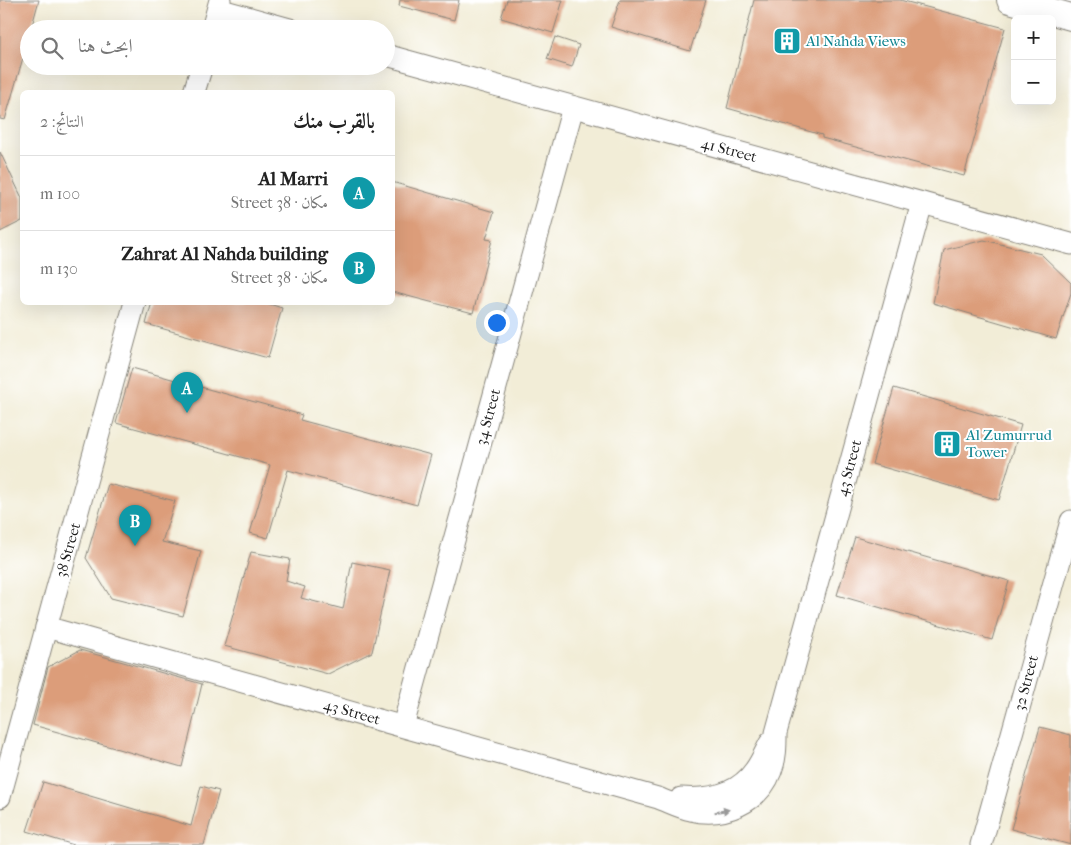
<!DOCTYPE html>
<html lang="ar">
<meta charset="utf-8">
<style>
body{margin:0;font-family:"IM FELL French Canon",Amiri,serif;background:#f2f2f2;color:#222;direction:rtl}
.controls{position:absolute;right:15px;top:15px;display:grid;overflow:hidden;border-radius:8px;box-shadow:0 5px 20px #0002}
.controls button{width:45px;height:45px;display:grid;place-items:center;padding:0;border:0;border-bottom:1px solid #e0e0e0;background:#fff;color:#222;font:25px sans-serif}
.you{position:absolute;left:496px;top:322px;width:18px;height:18px;margin:-12px;border:4px solid #fff;border-radius:50%;background:#1a73e8;box-shadow:0 0 0 8px #1a73e833}
.badge{display:grid;place-items:center;width:32px;height:32px;border-radius:50%;background:#0f766e;color:#fff;font-size:16px;font-weight:700}
.pin{position:absolute;translate:-50% -41px;filter:drop-shadow(0 1px 2px #0008)}
.pin::after{content:'';position:absolute;top:26px;width:18px;height:15px;background:inherit;clip-path:polygon(0 0,100% 0,50% 100%)}
.list{margin:0;padding:0;list-style:none}
h2{display:flex;justify-content:space-between;align-items:center;height:65px;margin:0;padding:0 20px;font-size:21px}
h2 small{font-size:16px;font-weight:400;color:#767676}
.list li{display:grid;grid-template-columns:32px 1fr auto;gap:15px;align-items:center;box-sizing:border-box;height:75px;padding:0 20px;border-top:1px solid #e0e0e0}
.list b{display:block;font-size:19px;white-space:nowrap}
.list p{margin:0;font-size:16px;white-space:nowrap;color:#767676}
.list em{font-size:16px;font-style:normal;color:#767676}
.icon{flex:none;width:28px;height:28px;fill:none;stroke:currentColor;stroke-width:2;stroke-linecap:round;stroke-linejoin:round}
.map{position:relative;flex:none;width:1071px;height:845px;overflow:hidden;direction:ltr}
.search{position:absolute;background:#fff;box-shadow:0 5px 20px #0002;left:20px;top:20px;width:375px;height:55px;display:flex;align-items:center;gap:12px;box-sizing:border-box;padding:0 18px;border-radius:28px;color:#767676;font-size:19px}
.panel{position:absolute;background:#fff;box-shadow:0 5px 20px #0002;left:20px;top:90px;width:375px;height:215px;border-radius:8px;direction:rtl}
.map>svg:first-child{display:block}
.building{fill:#dc9d7a}
.lines{fill:none;stroke-linecap:round;stroke-linejoin:round}
.minor-casing{stroke:#87847a;stroke-width:23}
.tertiary-casing{stroke:#87847a;stroke-width:28}
.minor{stroke:#fff;stroke-width:21}
.tertiary{stroke:#fff;stroke-width:26}
.oneway{fill:#999}
.labels{text-anchor:middle;dominant-baseline:central;stroke-width:4;stroke-linejoin:round;paint-order:stroke}
.culture-label{font-size:15px;fill:#0d838f;stroke:#fff;text-anchor:start}
.street-label{font-size:15px;fill:#1c1c1c;stroke:#fff}
</style>
<div class="map">
<svg width="1071" height="845" viewBox="0 0 1071 845">
<rect width="100%" height="100%" fill="#fff"/>
<filter id="ink" filterUnits="userSpaceOnUse"><feTurbulence type="fractalNoise" baseFrequency=".02" numOctaves="2"/><feDisplacementMap in="SourceGraphic" scale="10" xChannelSelector="R" yChannelSelector="G"/><feConvolveMatrix kernelMatrix="1 2 1 2 8 2 1 2 1" color-interpolation-filters="sRGB"/></filter>
<filter id="wash" filterUnits="userSpaceOnUse"><feTurbulence type="fractalNoise" baseFrequency=".0096" numOctaves="4" result="noise"/><feDisplacementMap in="SourceGraphic" scale="20" xChannelSelector="R" yChannelSelector="G"/><feGaussianBlur stdDeviation="1.12" result="paint"/><feColorMatrix in="noise" values="0 0 0 0 0 0 0 0 0 0 0 0 0 0 0 0 0 1.4 0 .05"/><feComposite in="paint" operator="in"/></filter>
<g filter="url(#wash)">
<rect width="100%" height="100%" fill="#f2edd7"/>
<g id="blocks">
<g class="building">
<polygon points="0,0 39,0 31,29 29,29 29,37 5,120 0,119"/>
<polygon points="400,0 459,0 454,20 399,6"/>
<polygon points="507,0 563,0 553,33 501,18"/>
<polygon points="620,0 706,0 690,51 611,27"/>
<polygon points="754,0 900,0 1005,28 964,176 822,138 822,135 727,108"/>
<polygon points="555,37 579,45 572,67 547,59"/>
<polygon points="0,152 22,198 22,221 0,232"/>
<polygon points="392,182 494,212 486,239 492,240 473,313 392,292"/>
<polygon points="984,240 1041,254 1071,283 1071,293 1056,339 933,303 944,250"/>
<polygon points="152,302 263,302 282,308 268,358 146,324"/>
<polygon points="132,368 302,415 300,420 431,455 417,505 288,470 268,538 250,533 270,465 116,423"/>
<polygon points="894,388 1021,425 999,500 872,464"/>
<polygon points="108,484 175,501 162,542 201,551 183,616 111,598 86,558"/>
<polygon points="855,537 1009,581 992,640 837,595"/>
<polygon points="251,552 290,559 286,581 305,587 301,598 343,609 352,562 390,570 372,652 328,674 224,646"/>
<polygon points="80,650 202,684 182,767 33,725 48,667"/>
<polygon points="1040,727 1071,735 1071,845 1011,829"/>
<polygon points="43,782 191,826 201,786 219,791 204,845 74,845 27,831"/>
</g>
</g>
</g>
<g filter="url(#ink)">
<use href="#blocks" fill-opacity="0" stroke="#87847a" stroke-width="1"/>
<g class="lines">
<defs>
<g id="minor">
<polyline points="218,9 290,29"/>
<polyline points="212,29 220,0"/>
<polyline points="386,55 1071,244"/>
<polyline points="194,92 202,66"/>
<path d="M46,627L658,798C669,802 680,808 691,810C723,818 759,803 771,771C776,759 776,746 776,733L922,203"/>
<polyline points="403,726 573,107"/>
<polyline points="0,797 135,302"/>
<path d="M681,798C709,800 738,795 755,770C761,762 765,752 770,743"/>
<polyline points="981,845 1071,521"/>
</g>
<polyline id="tertiary" points="1010,0 1071,17"/>
</defs>
<use href="#minor" class="minor-casing"/>
<use href="#tertiary" class="tertiary-casing"/>
<use href="#minor" class="minor"/>
<use href="#tertiary" class="tertiary"/>
</g>
<defs><path id="oneway-solid" d="M-6-.8H1V-3.2L6.5 0L1 3.2V.8H-6Z" transform="scale(1.25)"/></defs>
<use class="oneway" href="#oneway-solid" transform="translate(722 811) rotate(-10)"/>
</g>
<defs>
<symbol id="building-square" viewBox="-11 -11 22 22"><rect x="-9" y="-9" width="18" height="18" rx="4" fill="#0f9aa8" stroke="#fff"/><path d="M-4-6H4V6H1V3H-1V6H-4ZM-2.5-4.3h1.7v1.8h-1.7ZM.8-4.3h1.7v1.8H.8ZM-2.5-1h1.7V.8h-1.7ZM.8-1h1.7V.8H.8Z" fill="#fff"/></symbol>
</defs>
<g fill-rule="evenodd">
<use href="#building-square" x="771" y="25" width="32" height="32"/>
<use href="#building-square" x="931" y="428" width="32" height="32"/>
</g>
<g class="labels">
<g class="culture-label">
<text x="806" y="41">Al Nahda Views</text>
<text x="966" y="435">Al Zumurrud<tspan x="966" dy="17">Tower</tspan></text>
</g>
<g class="street-label">
<text transform="translate(729 150) rotate(15)">41 Street</text>
<text transform="translate(488 417) rotate(-75)">34 Street</text>
<text transform="translate(849 468) rotate(-75)">43 Street</text>
<text transform="translate(68 550) rotate(-74)">38 Street</text>
<text transform="translate(1026 683) rotate(-75)">32 Street</text>
<text transform="translate(352 712) rotate(16)">43 Street</text>
</g>
</g>
</svg>
<div class="controls">
<button>+</button>
<button>−</button>
</div>
<div class="you"></div>
<div class="pin badge" style="left:187px;top:413px;background:#0f9aa8">A</div>
<div class="pin badge" style="left:135px;top:546px;background:#0f9aa8">B</div>
<div class="search"><svg class="icon" aria-label="search" viewBox="0 0 24 24"><circle cx="10" cy="10" r="6"/><path d="M15 15l6 6"/></svg>ابحث هنا</div>
<section class="panel">
<h2>بالقرب منك<small>النتائج: 2</small></h2>
<ul class="list">
<li><span class="badge" style="background:#0f9aa8">A</span><div><b>Al Marri</b><p>مكان · 38 Street</p></div><em>100 m</em></li>
<li><span class="badge" style="background:#0f9aa8">B</span><div><b>Zahrat Al Nahda building</b><p>مكان · 38 Street</p></div><em>130 m</em></li>
</ul>
</section>
</div>
